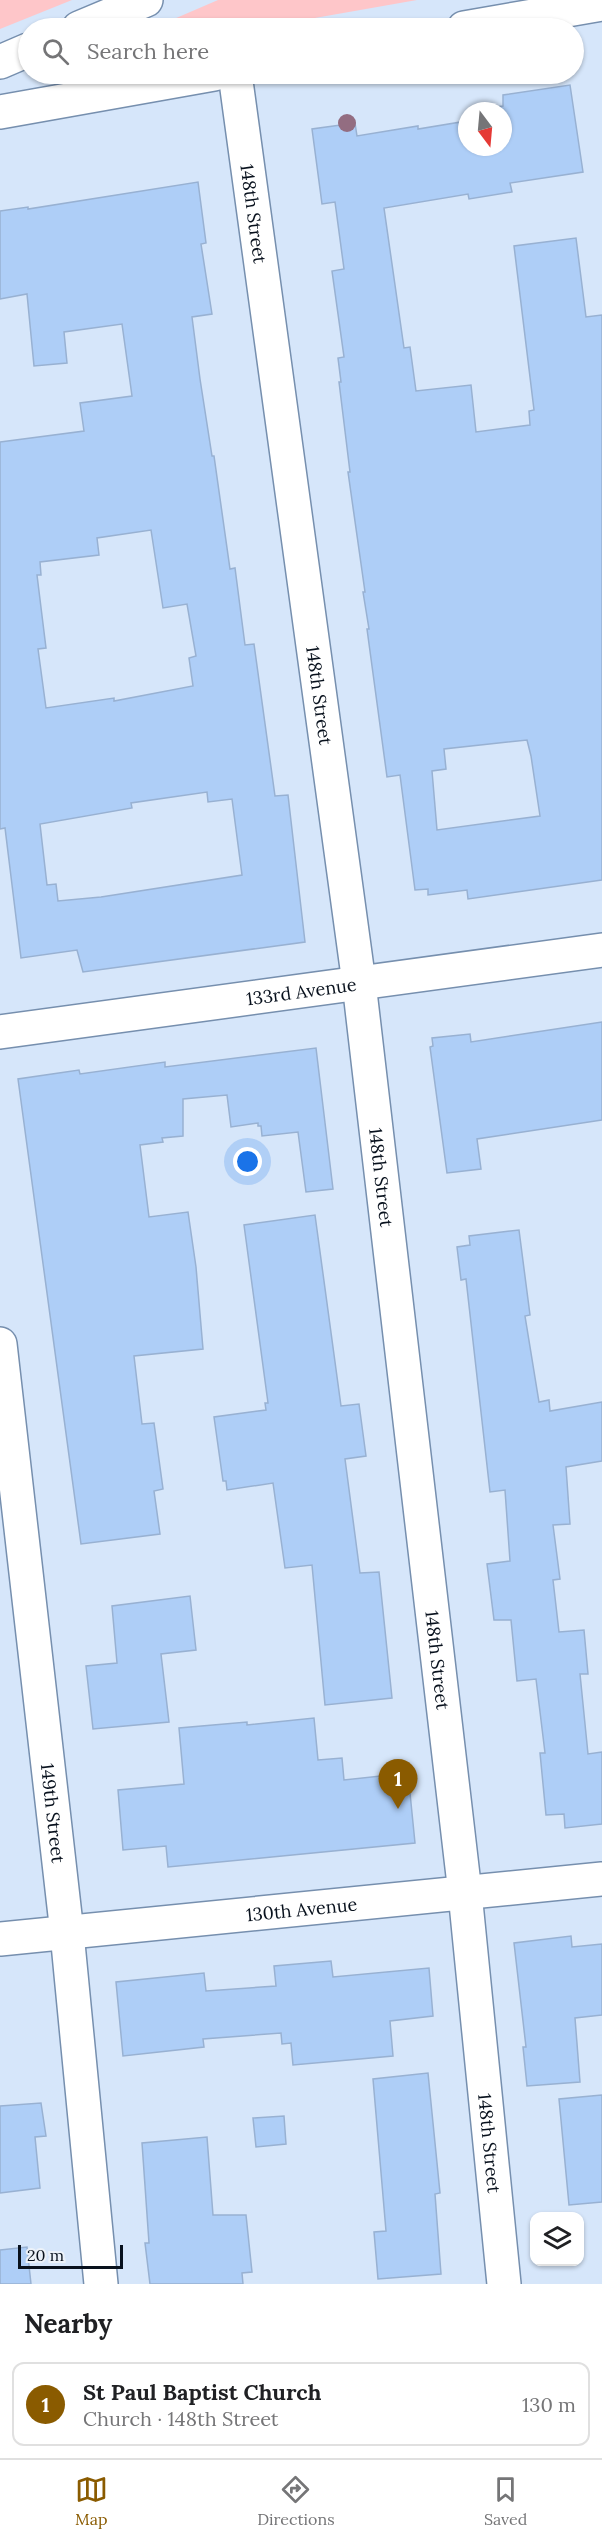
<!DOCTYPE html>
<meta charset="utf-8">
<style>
body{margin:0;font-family:Lora,serif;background:#f2f2f2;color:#202124}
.controls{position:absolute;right:18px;bottom:18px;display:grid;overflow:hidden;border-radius:12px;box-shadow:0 2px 4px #0004}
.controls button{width:54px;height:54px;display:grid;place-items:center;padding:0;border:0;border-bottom:2px solid #e0e0e0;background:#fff;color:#202124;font:30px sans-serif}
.compass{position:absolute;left:458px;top:102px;width:54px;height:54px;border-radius:50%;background:#fff;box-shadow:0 2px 4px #0004;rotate:164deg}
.scale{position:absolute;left:18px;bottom:15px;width:105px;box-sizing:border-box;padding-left:6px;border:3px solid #08111d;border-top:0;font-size:16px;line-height:21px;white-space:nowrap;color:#08111d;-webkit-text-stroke:4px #ecf2f9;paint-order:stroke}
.you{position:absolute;left:248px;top:1162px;width:21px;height:21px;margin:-15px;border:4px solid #fff;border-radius:50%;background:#1a73e8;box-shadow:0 0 0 9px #1a73e833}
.badge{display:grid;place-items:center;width:39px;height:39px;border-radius:50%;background:#8a5b00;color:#fff;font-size:20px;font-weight:700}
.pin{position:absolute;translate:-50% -50px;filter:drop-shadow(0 2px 3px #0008)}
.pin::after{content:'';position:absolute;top:32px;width:21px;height:18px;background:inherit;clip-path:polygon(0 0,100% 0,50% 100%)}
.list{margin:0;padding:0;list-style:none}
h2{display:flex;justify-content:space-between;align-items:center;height:78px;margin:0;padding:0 24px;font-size:26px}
h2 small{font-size:20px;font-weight:400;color:#757577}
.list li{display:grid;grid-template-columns:39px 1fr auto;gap:18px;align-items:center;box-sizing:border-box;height:84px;margin:0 12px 12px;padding:0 12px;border:2px solid #e0e0e0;border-radius:12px}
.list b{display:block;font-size:22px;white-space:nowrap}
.list p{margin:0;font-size:20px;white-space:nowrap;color:#757577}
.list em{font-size:20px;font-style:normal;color:#757577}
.icon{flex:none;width:33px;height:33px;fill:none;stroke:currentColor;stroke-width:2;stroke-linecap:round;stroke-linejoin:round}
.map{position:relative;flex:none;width:602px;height:2284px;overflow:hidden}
.search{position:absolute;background:#fff;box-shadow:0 2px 4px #0004;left:18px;right:18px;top:18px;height:66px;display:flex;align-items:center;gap:15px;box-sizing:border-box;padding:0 21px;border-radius:33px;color:#757577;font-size:22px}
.sheet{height:174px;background:#fff}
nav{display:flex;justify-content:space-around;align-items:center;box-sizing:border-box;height:84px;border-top:2px solid #e0e0e0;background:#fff;font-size:16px;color:#757577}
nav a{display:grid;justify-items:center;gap:3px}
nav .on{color:#8a5b00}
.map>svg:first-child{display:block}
.green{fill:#fec6c9}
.building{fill:#aecef7;stroke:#98b1d2;stroke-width:1.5;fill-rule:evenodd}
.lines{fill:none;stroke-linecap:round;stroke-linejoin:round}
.minor-casing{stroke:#768fae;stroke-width:36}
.major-casing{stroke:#768fae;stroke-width:36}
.highway-casing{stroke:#768fae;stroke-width:36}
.minor{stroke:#fff;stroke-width:33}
.major{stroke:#fff;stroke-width:33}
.highway{stroke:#fff;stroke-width:33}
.tree{fill:#936d81}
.labels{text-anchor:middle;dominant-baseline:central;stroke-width:5;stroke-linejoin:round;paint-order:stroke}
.street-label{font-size:18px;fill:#08111d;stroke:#ecf2f9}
</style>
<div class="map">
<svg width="602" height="2284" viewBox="0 0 602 2284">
<rect width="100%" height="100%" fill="#d6e6fa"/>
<g class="green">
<polygon points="0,0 72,0 0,29"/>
<polygon points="218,0 417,0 258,28 153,28"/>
</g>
<g class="building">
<path d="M570,85L583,172L510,183L512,192L469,199L468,194L384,208L404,348L410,347L416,391L471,385L476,432L530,425L529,411L534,410L514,246L576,238L586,317L602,315V880L468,899L467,890L428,895V889L415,890L400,775L387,777L367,629H369L363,592H365L348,472H350L339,382H341L338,358L344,357L332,271L344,269L335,202L322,204L312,129L355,123L357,136L418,126V129L467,121V147H503V111L471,110L503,106V95ZM527,740L531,756L540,816L437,830L432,771L446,769L444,749Z"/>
<path d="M198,182L206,243L201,244L212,314L192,317L200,379L212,456H214L230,569L235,568L245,645L254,644L275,796L288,795L305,942L83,972L77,950L21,958L5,828L0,829V442L84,431L80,403L132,396L122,324L64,332L67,363L34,366L27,294L0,299V211L28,207V209ZM151,530L163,608L187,604L196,656L189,658L193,686L114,701V698L46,708L38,649L46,648L37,575H41L40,562L99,555L97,538ZM207,792L208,802L232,799L242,875L101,897L58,901L56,884L47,885L40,824L132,808L131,803Z"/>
<polygon points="602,1022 602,1120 477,1139 481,1169 447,1173 430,1047 433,1046 432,1038 470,1034 471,1042"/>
<polygon points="316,1048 333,1189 306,1192 298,1132 262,1136 261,1126 258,1126 258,1123 231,1127 227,1095 183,1099 183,1136 162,1138 163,1142 140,1145 149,1217 188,1212 196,1267 203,1349 134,1356 142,1424 154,1423 163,1489 154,1491 160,1534 81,1544 18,1079 79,1070 80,1074 165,1062 165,1067"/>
<polygon points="315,1215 341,1406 359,1404 366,1456 345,1459 360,1573 379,1572 392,1698 325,1705 312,1565 285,1568 273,1483 227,1490 226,1481 223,1481 214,1417 266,1410 265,1403 268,1403 244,1225"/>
<polygon points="519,1230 530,1315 525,1316 539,1402 549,1400 550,1411 602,1402 602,1461 566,1467 570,1524 553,1525 560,1579 553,1580 559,1632 584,1630 588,1674 580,1674 588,1754 602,1752 602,1824 565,1828 564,1814 546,1815 540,1753 545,1753 536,1679 517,1681 511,1620 494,1620 487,1564 510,1561 505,1490 490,1492 466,1279 461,1280 457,1247 470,1245 469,1236"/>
<polygon points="190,1596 196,1650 161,1654 169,1722 93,1729 86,1666 117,1663 112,1606"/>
<polygon points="314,1718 318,1760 342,1758 344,1780 408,1773 415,1843 168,1867 166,1846 123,1850 118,1790 184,1784 179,1728 247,1722 247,1725"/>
<polygon points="571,1936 572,1947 602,1944 602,2015 575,2018 580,2082 527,2086 523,2047 526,2047 514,1943"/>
<polygon points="331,1961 333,1977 429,1968 433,2016 390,2021 393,2056 293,2065 291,2043 282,2044 281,2033 203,2039 204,2047 123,2056 116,1982 204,1973 206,1991 276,1986 274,1966"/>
<polygon points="428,2073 440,2193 435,2194 441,2274 378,2279 374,2232 386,2231 373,2079"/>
<polygon points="602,2095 602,2202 569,2205 559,2099"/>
<polygon points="41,2103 46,2136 35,2137 40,2188 0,2193 0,2106"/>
<polygon points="284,2116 286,2144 256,2147 253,2118"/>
<polygon points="207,2137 213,2215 246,2215 252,2272 242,2273 243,2284 150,2284 145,2243 149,2243 142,2143"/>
<polygon points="27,2247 31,2284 0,2284 0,2250"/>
</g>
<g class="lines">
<defs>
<g id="minor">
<path id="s1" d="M235,74L359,983L465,1893L504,2284"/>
<path id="s2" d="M0,1032L602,950"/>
<path id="s3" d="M0,1344L67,1933L101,2284"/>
<path id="s4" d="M0,1939L602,1879"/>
</g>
<g id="major">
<polyline points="464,28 602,4"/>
<polyline points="0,112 214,74"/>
</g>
<g id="highway">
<polyline points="79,28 146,0"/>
<polyline points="0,62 28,50"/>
</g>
</defs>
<use href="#minor" class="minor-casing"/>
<use href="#major" class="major-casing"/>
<use href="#highway" class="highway-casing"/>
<use href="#minor" class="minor"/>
<use href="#major" class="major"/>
<use href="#highway" class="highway"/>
</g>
<circle class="tree" cx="347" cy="123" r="9"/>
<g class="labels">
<g class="street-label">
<text stroke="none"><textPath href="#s1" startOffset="141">148th Street</textPath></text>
<text stroke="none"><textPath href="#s1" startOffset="627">148th Street</textPath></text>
<text stroke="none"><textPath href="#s2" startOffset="304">133rd Avenue</textPath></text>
<text stroke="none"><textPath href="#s1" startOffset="1113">148th Street</textPath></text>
<text stroke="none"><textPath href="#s1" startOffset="1599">148th Street</textPath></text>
<text stroke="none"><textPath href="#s3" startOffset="472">149th Street</textPath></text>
<text stroke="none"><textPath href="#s4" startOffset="303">130th Avenue</textPath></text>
<text stroke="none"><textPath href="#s1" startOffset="2085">148th Street</textPath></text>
</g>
</g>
</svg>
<div class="controls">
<button><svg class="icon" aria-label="layers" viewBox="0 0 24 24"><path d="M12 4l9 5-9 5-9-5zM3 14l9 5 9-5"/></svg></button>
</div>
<svg class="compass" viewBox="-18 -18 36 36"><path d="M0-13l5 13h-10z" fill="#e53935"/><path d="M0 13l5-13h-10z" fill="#757577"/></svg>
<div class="scale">20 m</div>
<div class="you"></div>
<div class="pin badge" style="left:398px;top:1809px">1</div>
<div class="search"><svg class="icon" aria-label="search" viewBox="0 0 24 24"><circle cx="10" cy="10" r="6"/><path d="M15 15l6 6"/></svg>Search here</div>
</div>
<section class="sheet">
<h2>Nearby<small></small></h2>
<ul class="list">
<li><span class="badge">1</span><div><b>St Paul Baptist Church</b><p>Church · 148th Street</p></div><em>130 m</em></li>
</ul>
</section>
<nav>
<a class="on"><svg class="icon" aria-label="map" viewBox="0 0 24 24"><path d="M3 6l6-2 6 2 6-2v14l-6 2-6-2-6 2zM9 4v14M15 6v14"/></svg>Map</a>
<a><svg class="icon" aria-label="directions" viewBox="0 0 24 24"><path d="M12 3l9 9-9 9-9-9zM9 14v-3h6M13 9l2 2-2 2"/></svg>Directions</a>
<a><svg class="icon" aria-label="saved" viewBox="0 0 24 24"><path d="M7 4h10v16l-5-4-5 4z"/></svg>Saved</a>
</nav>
